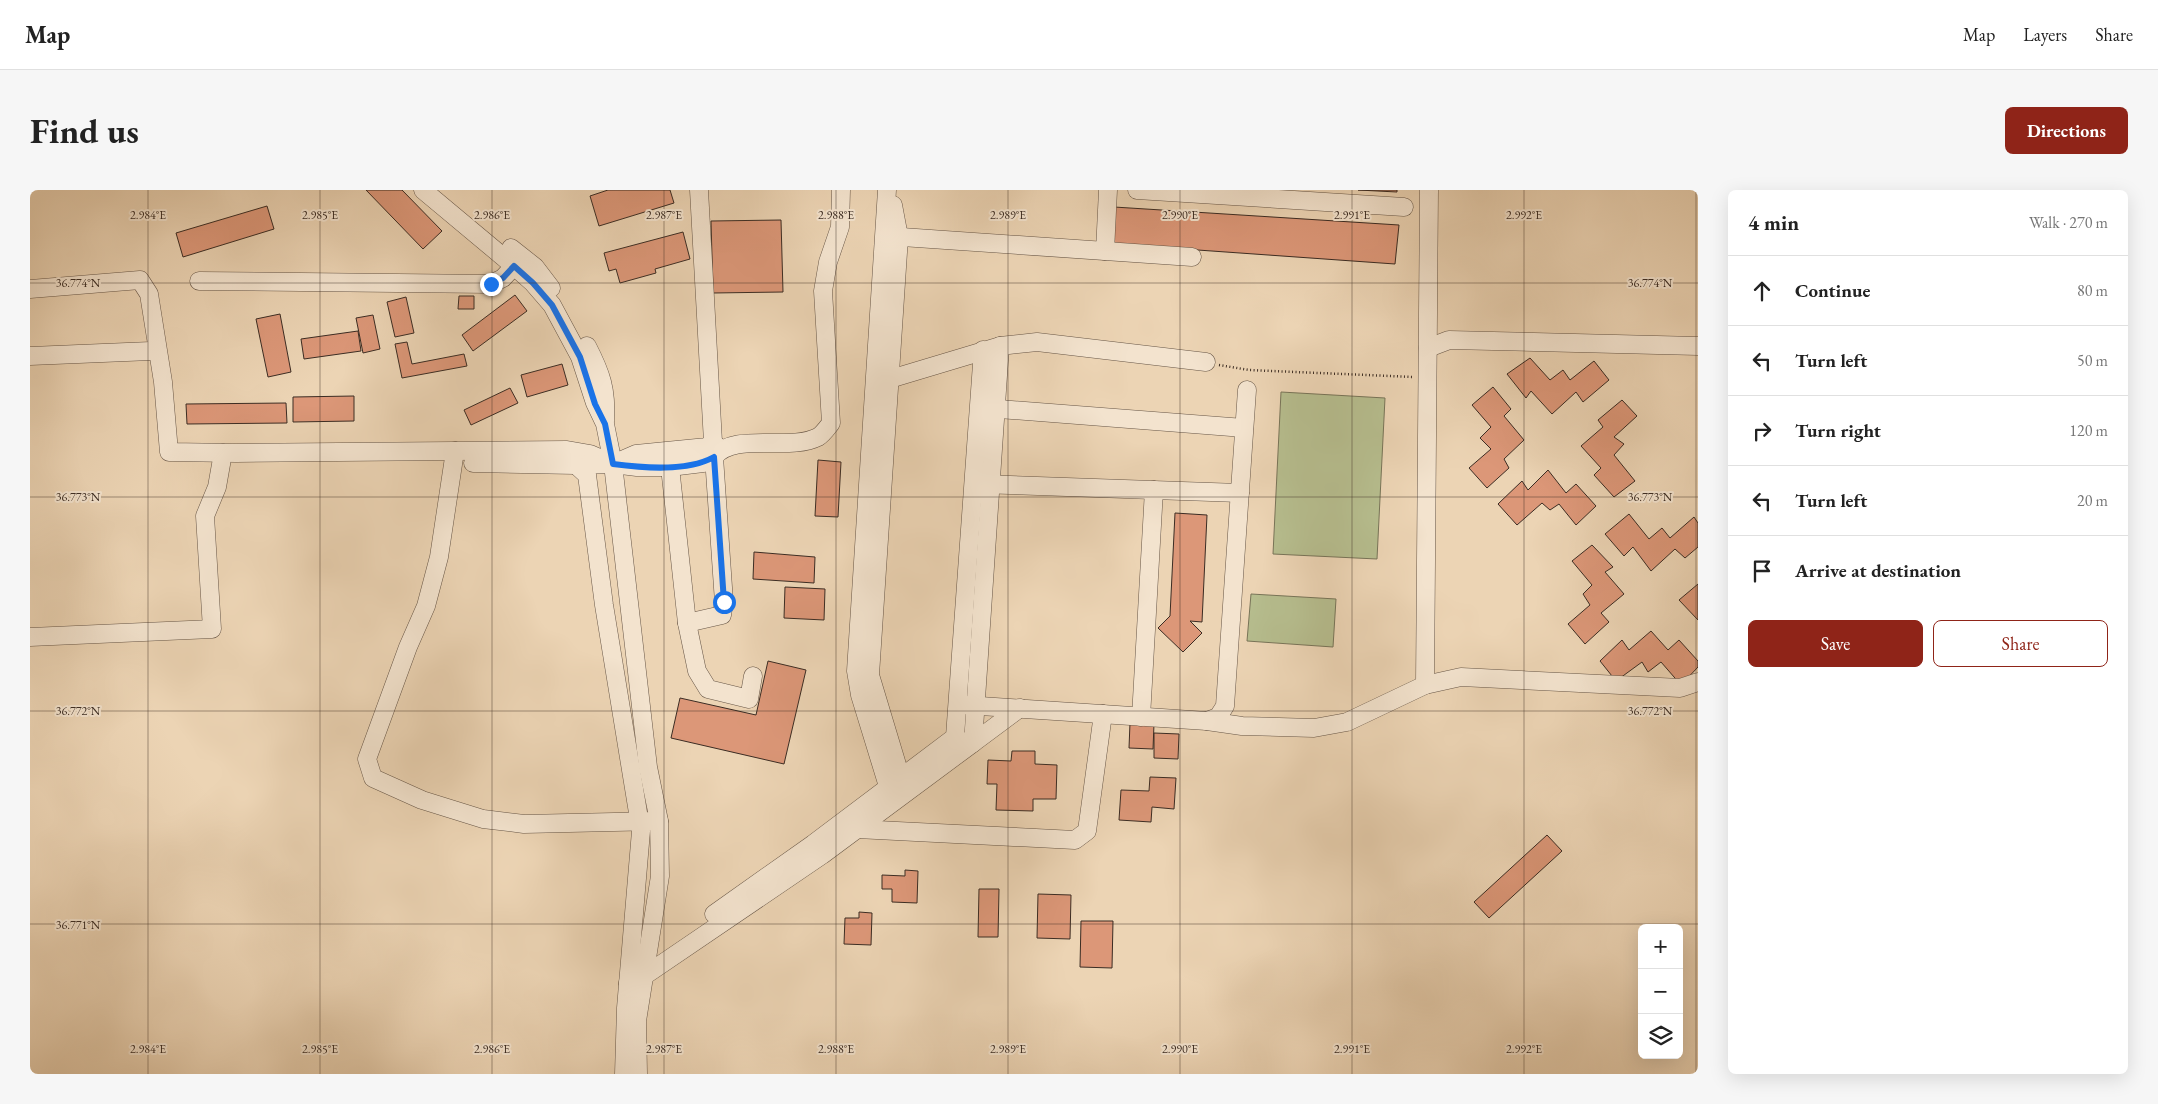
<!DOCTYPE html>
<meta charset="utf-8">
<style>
body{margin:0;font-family:"EB Garamond",serif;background:#f6f6f6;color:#222}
.controls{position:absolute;right:15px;bottom:15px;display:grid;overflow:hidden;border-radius:8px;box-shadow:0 5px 20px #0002}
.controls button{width:45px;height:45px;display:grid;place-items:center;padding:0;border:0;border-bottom:1px solid #e0e0e0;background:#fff;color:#222;font:25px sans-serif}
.stop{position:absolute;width:15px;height:15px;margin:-11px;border:4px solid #1a73e8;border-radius:50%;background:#fff}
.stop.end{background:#1a73e8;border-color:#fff;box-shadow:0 1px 5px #0008}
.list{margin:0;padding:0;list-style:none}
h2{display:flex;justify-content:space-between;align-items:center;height:65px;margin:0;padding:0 20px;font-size:21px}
h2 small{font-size:16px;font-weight:400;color:#767676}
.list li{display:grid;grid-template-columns:32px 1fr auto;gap:15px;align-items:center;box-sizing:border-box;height:70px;padding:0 20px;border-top:1px solid #e0e0e0}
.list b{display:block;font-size:19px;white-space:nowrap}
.list em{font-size:16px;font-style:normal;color:#767676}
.actions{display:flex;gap:10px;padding:15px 20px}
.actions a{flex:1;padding:11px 0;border:1px solid #8f2418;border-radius:8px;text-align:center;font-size:18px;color:#8f2418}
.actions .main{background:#8f2418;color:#fff}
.icon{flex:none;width:28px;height:28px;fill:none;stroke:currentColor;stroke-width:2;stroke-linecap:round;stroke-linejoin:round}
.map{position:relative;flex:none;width:1668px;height:884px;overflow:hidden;border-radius:8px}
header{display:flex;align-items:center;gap:30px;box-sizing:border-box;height:70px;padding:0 25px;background:#fff;border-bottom:1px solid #e0e0e0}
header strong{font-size:24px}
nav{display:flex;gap:28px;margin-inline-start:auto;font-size:18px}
.intro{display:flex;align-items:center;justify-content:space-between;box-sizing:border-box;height:120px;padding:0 30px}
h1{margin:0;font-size:35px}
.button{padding:12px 22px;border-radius:8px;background:#8f2418;color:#fff;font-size:18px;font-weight:700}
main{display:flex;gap:30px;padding:0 30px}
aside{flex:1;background:#fff;border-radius:8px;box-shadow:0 5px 20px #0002}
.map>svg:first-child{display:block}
.green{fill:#b6bd8e;stroke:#787458}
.building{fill:#dc9778;stroke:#3b2c23}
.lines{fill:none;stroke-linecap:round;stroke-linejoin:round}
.minor-casing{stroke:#675647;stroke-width:19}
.path{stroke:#3b2c23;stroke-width:2.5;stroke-dasharray:1 2.5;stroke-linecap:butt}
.minor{stroke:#f3e3ce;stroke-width:18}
.route{stroke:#1a73e8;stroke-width:6}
.ticks{fill:none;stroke:#3b2c23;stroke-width:1;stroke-opacity:0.45}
.ticks-label{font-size:12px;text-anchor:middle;fill:#3b2c23;stroke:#f3e3ce;stroke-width:4;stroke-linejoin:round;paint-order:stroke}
</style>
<header>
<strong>Map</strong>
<nav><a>Map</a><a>Layers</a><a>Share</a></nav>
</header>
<div class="intro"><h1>Find us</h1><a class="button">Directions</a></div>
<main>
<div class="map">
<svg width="1668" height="884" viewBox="0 0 1668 884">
<rect width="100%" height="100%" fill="#ecd4b4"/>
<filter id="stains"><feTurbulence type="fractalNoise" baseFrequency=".004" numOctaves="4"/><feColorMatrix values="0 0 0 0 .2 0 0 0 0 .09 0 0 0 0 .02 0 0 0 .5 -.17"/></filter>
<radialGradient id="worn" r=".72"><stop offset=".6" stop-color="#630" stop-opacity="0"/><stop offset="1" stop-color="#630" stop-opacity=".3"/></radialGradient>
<g class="green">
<polygon points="1251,202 1355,208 1347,369 1243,364"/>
<polygon points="1221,404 1306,409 1303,457 1217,451"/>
</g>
<g class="building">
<polygon points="336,0 372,0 412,41 393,59"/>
<polygon points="578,0 640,0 644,13 569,36 560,6"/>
<polygon points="1328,0 1367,0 1367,2"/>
<polygon points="237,16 244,39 153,67 146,43"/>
<polygon points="1084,17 1369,35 1365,74 1083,54"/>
<polygon points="751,30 753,102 683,103 681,31"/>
<polygon points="653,42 660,69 625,79 626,83 590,93 586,79 579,81 574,63"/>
<polygon points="485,105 497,121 443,161 432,145"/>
<polygon points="429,106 444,106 444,119 428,119"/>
<polygon points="376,107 384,143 365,147 357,112"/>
<polygon points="250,124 261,182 238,187 226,129"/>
<polygon points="343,125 350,159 333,163 326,128"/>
<polygon points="328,141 331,161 274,169 271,149"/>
<polygon points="377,152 382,174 434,164 437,176 372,188 365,154"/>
<polygon points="1500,168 1520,190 1533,180 1540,190 1564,171 1579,190 1553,212 1546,202 1522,224 1501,201 1496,208 1477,184"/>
<polygon points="532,174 538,195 497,207 491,185"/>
<polygon points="1463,197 1481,219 1474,226 1494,250 1474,269 1479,278 1457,298 1439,278 1461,259 1450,248 1461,237 1442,215"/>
<polygon points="480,198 488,213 441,235 434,220"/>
<polygon points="324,206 324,231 263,232 263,207"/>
<polygon points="1592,210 1607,226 1584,247 1594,254 1584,265 1605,291 1584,307 1564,285 1571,278 1551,256 1573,237 1568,230"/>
<polygon points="256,213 257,233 157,234 156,214"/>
<polygon points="788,270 811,272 808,327 785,326"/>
<polygon points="1518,280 1536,303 1546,294 1566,316 1546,335 1529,314 1520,320 1512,313 1487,335 1468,314 1492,291 1498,300"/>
<polygon points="1145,323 1177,325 1172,432 1160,431 1172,443 1153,462 1128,438 1140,426"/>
<polygon points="1599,324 1619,349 1632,338 1640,348 1664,327 1668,333 1668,357 1655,368 1645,359 1621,381 1603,357 1594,366 1575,344"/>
<polygon points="1562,355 1583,377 1575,382 1594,404 1571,423 1579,432 1555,454 1538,434 1560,415 1553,404 1562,395 1542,371"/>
<polygon points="724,362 785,367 784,393 723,389"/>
<polygon points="1668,394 1668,430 1649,410"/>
<polygon points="755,397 795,399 794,430 754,428"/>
<polygon points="1621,441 1638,460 1649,450 1668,471 1668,477 1651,495 1631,472 1618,482 1612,472 1586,491 1570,471 1592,450 1599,460"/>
<polygon points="738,471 776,480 754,574 641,548 650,508 726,525"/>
<polygon points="1100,533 1124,534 1123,559 1099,558"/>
<polygon points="1124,543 1149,544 1148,569 1124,568"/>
<polygon points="982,561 1005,561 1005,574 1027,575 1026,609 1003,609 1003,621 966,620 967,594 957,594 958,570 981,571"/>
<polygon points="1120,587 1146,588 1144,619 1122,617 1121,632 1089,630 1091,600 1119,601"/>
<polygon points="1517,645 1532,661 1459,728 1444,712"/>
<polygon points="875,680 888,681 887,713 862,712 862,699 852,699 852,685 875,686"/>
<polygon points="949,699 969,699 968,747 948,747"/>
<polygon points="1008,704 1041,705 1040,749 1007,748"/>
<polygon points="829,722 842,723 841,755 814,754 815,728 829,728"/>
<polygon points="1051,731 1083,731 1082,778 1050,777"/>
</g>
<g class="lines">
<defs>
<g id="minor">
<polyline points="393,0 484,76 503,93 522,115 550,167 565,213 575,234 583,274 618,577 629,631 630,686 607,831 608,884"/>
<polyline points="669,0 683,252 690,259"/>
<polyline points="857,0 826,481 830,505 861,606"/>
<polyline points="1107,0 1374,17"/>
<polyline points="863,15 869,47 840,485 874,598"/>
<polyline points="857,46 1162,67"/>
<polyline points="481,58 505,77 521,98"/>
<polyline points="1075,61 1078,0"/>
<polyline points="169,91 461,94 473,88 484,76"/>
<polyline points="0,99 110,90 119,104 133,192 139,262 206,263 537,260 560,264 583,274 606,264 677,257 683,252"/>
<path d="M557,156C571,183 577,200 575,231"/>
<polyline points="1398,158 1419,150 1668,156"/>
<polyline points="0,166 121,161"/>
<polyline points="850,192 970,156 1007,152 1176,172"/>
<polyline points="956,218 1214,238"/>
<polyline points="425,261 409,367 396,416 378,457 337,569 343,588 392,610 453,629 494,634 629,631"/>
<polyline points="443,273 546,275 583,274 607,277 640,277 673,273 684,267"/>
<polyline points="546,275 557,285 574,415 611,641 596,818 594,884"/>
<polyline points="640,277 657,433 667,481 678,499 719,509 723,486"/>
<polyline points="949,294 1210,303"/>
<path d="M657,433L692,425L694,412L684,267C704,241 759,262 788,247C793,244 797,238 801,233L793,101L798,72L810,37L811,0"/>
<polyline points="0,447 182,439 175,326 187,297 193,263"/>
<polyline points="1395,495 1399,0"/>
<polyline points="935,515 1177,531 1212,536 1284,538 1317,532 1395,495 1431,487 1650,498 1668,492"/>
<polyline points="1111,527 1124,300"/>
<polyline points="1177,531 1188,527 1195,516 1217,200"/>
<polyline points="937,551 943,553 990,518"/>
<polyline points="827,639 1045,650 1057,641 1073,524"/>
<polyline points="684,724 783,654 925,547 953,160"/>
<polyline points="598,793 614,786 792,665 943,553 970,156"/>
</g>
</defs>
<use href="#minor" class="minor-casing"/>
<polyline class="path" points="1189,175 1219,180 1383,187"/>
<use href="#minor" class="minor"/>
</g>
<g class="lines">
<path class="route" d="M461,94L473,88L484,76L503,93L522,115L550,167L565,214L575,234L583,274C613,278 657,282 684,267L694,412"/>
</g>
<path class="ticks" d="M118,0V884M290,0V884M462,0V884M634,0V884M806,0V884M978,0V884M1150,0V884M1322,0V884M1494,0V884M1666,0V884M0,93H1668M0,307H1668M0,521H1668M0,734H1668"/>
<g class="ticks-label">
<text x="118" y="29">2.984°E</text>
<text x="290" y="29">2.985°E</text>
<text x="462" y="29">2.986°E</text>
<text x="634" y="29">2.987°E</text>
<text x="806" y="29">2.988°E</text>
<text x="978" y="29">2.989°E</text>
<text x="1150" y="29">2.990°E</text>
<text x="1322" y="29">2.991°E</text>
<text x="1494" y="29">2.992°E</text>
<text x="48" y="97">36.774°N</text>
<text x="1620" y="97">36.774°N</text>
<text x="48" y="311">36.773°N</text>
<text x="1620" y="311">36.773°N</text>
<text x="48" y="525">36.772°N</text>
<text x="1620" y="525">36.772°N</text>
<text x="48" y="739">36.771°N</text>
<text x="118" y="863">2.984°E</text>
<text x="290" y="863">2.985°E</text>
<text x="462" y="863">2.986°E</text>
<text x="634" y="863">2.987°E</text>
<text x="806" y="863">2.988°E</text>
<text x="978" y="863">2.989°E</text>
<text x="1150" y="863">2.990°E</text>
<text x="1322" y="863">2.991°E</text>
<text x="1494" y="863">2.992°E</text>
</g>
<rect width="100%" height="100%" filter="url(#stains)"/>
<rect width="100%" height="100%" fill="url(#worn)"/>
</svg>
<div class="controls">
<button>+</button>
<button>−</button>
<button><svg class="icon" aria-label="layers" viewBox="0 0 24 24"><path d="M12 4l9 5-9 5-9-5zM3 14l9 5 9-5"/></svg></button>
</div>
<div class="stop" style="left:694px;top:412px"></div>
<div class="stop end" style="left:461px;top:94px"></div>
</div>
<aside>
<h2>4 min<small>Walk · 270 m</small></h2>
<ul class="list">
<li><svg class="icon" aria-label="ahead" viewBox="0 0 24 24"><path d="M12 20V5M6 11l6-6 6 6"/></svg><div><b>Continue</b></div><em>80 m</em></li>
<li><svg class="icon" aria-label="left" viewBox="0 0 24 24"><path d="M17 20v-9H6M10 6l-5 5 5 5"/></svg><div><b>Turn left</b></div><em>50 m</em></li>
<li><svg class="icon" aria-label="right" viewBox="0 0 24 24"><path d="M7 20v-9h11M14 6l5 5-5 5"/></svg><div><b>Turn right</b></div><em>120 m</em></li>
<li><svg class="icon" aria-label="left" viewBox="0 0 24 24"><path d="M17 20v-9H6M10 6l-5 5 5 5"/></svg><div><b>Turn left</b></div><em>20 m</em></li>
<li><svg class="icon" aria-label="arrive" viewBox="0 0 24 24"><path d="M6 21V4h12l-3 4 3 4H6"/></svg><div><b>Arrive at destination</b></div></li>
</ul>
<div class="actions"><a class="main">Save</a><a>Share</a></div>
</aside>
</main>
